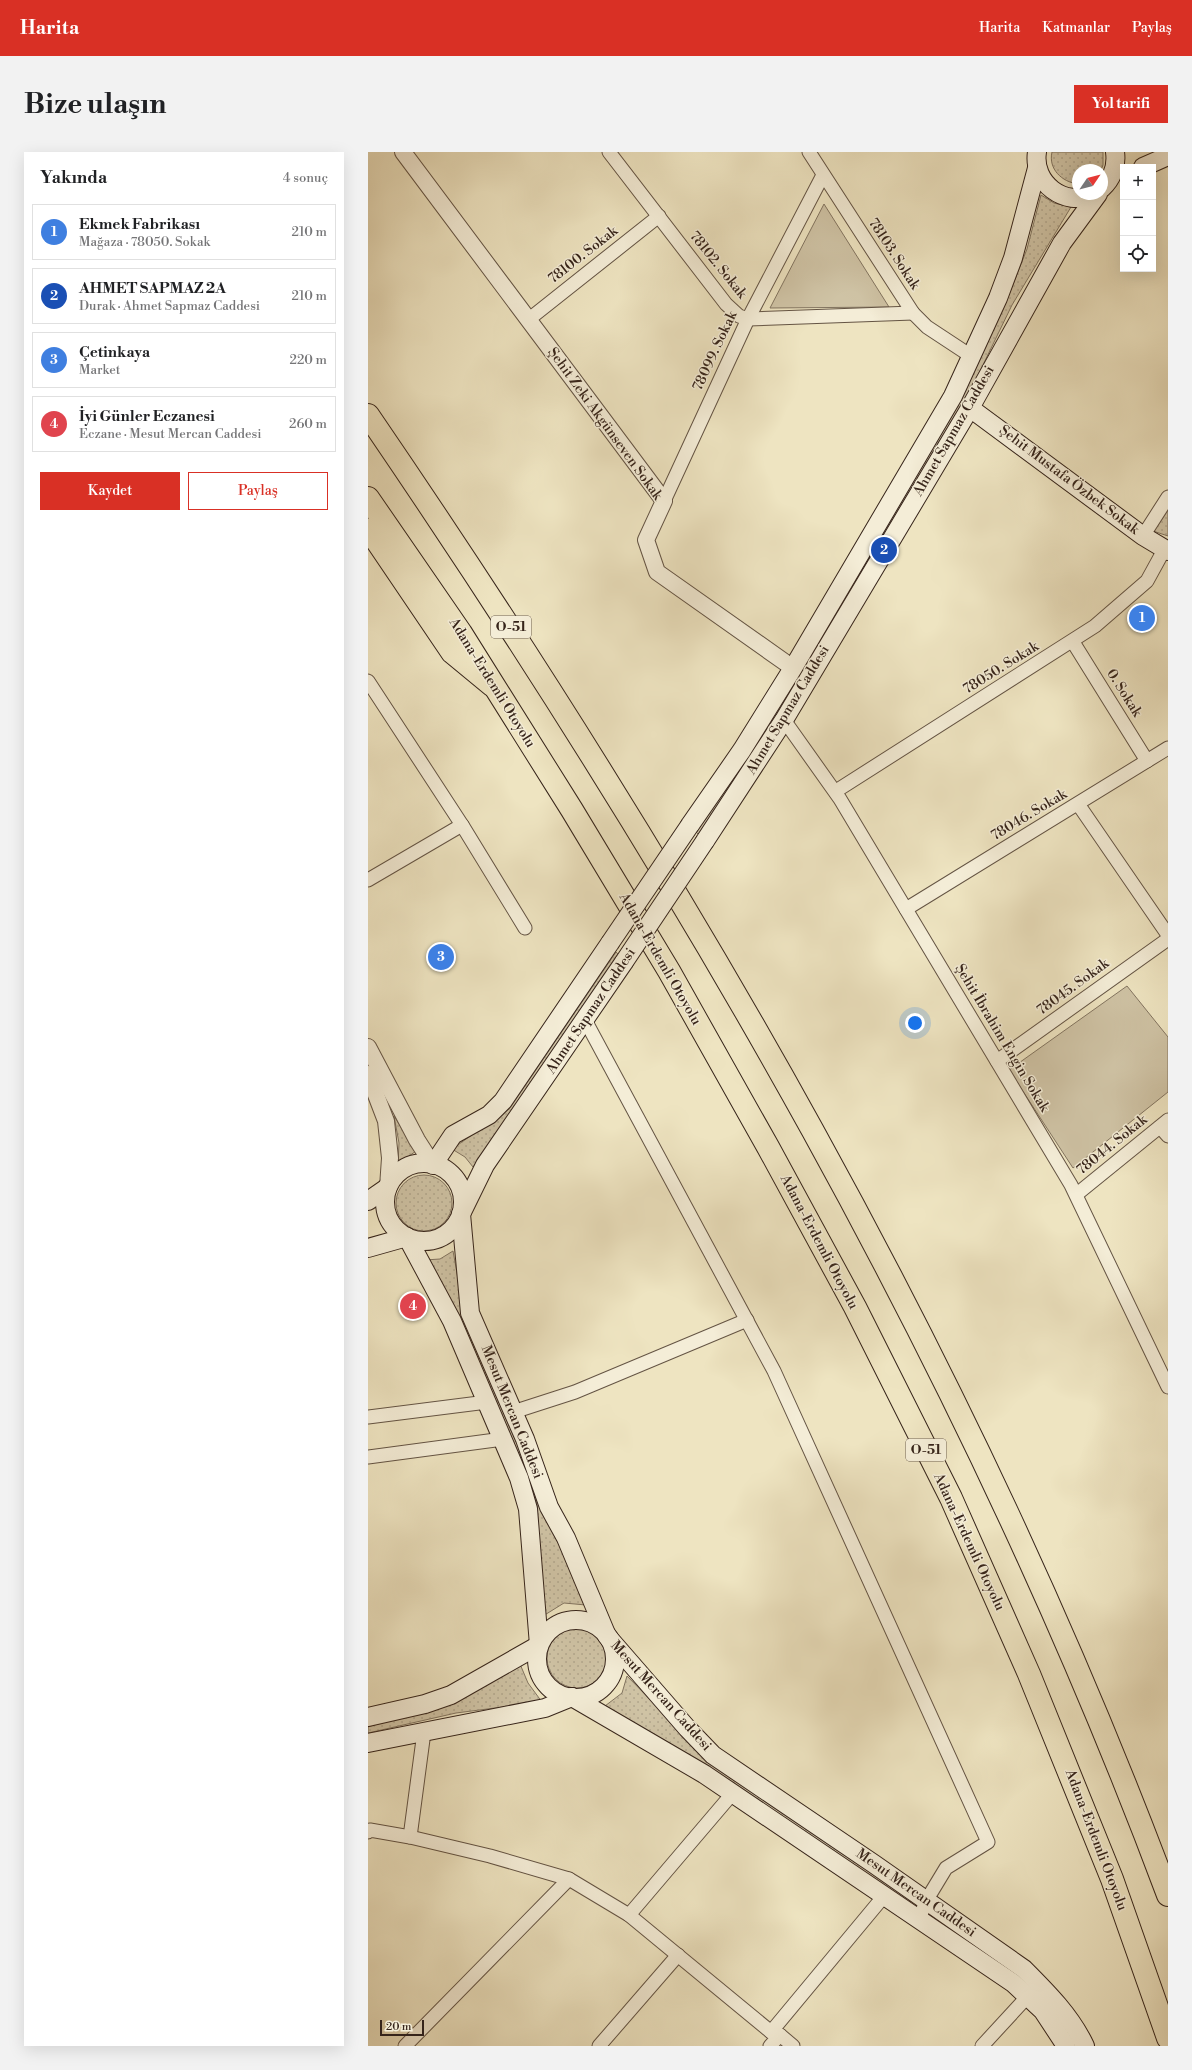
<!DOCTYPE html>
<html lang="tr">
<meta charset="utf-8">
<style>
body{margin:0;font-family:"Libre Bodoni",serif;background:#f2f2f2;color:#202124}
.controls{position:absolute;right:12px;top:12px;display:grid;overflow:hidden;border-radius:0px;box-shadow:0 4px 16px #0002}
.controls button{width:36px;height:36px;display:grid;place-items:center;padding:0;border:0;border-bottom:1px solid #e0e0e0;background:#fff;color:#202124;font:20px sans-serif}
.compass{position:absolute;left:704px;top:12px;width:36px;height:36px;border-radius:50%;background:#fff;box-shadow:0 4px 16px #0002;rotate:55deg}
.scale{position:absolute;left:12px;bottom:10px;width:44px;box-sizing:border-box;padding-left:4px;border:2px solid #36241a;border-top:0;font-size:11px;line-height:14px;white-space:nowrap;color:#36241a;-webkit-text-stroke:3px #f4edd7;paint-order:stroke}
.you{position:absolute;left:547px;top:871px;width:14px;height:14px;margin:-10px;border:3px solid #fff;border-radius:50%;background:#1a73e8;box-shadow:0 0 0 6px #1a73e833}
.badge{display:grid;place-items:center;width:26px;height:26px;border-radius:50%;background:#d93025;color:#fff;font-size:13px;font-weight:700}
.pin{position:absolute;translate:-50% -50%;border:2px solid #fff;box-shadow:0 1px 4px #0006}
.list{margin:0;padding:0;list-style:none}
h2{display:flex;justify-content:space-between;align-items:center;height:52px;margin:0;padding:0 16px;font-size:17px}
h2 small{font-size:13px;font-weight:400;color:#757577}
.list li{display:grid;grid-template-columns:26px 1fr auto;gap:12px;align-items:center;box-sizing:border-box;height:56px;margin:0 8px 8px;padding:0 8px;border:1px solid #e0e0e0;border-radius:0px}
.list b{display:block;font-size:15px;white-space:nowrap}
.list p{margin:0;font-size:13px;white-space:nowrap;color:#757577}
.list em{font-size:13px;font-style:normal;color:#757577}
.actions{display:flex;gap:8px;padding:12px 16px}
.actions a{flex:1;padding:9px 0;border:1px solid #d93025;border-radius:0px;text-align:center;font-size:14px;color:#d93025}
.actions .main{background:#d93025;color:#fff}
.icon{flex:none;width:22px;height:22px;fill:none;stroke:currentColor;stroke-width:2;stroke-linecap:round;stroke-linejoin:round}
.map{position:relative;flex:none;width:800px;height:1894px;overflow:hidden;border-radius:0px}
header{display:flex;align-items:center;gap:24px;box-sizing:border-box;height:56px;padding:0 20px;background:#d93025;color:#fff}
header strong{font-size:19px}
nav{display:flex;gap:22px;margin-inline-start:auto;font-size:14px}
.intro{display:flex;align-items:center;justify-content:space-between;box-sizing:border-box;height:96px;padding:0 24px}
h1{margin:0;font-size:28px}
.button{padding:10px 18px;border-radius:0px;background:#d93025;color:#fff;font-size:14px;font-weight:700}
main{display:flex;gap:24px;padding:0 24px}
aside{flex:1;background:#fff;border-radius:0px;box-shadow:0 4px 16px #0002}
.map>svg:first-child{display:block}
.grass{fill:url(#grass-dots);stroke:#827460}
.park{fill:#cfc3a5;stroke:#827460}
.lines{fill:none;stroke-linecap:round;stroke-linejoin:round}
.minor-casing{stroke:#645444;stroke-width:15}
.tertiary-casing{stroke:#645444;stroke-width:18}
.secondary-casing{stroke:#36241a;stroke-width:20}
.primary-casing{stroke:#36241a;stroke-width:23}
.motorway-casing{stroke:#36241a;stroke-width:24}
.minor{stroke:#f4edd7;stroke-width:13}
.tertiary{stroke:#f4edd7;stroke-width:16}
.secondary{stroke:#f4edd7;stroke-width:18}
.primary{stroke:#eee4c1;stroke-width:21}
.motorway{stroke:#eee4c1;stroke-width:22}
.secondary-bridge-casing{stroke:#36241a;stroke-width:20;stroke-linecap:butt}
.secondary-bridge{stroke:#f4edd7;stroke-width:18}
.labels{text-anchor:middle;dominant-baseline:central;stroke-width:3;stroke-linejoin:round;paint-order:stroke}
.shield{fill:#f4edd7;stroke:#6f6053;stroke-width:1}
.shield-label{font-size:13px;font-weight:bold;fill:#36241a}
.street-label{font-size:14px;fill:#36241a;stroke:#f4edd7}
</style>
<header>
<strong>Harita</strong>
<nav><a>Harita</a><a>Katmanlar</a><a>Paylaş</a></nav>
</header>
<div class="intro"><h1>Bize ulaşın</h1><a class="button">Yol tarifi</a></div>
<main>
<aside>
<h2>Yakında<small>4 sonuç</small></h2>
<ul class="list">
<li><span class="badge" style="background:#3f7fe0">1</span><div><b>Ekmek Fabrikası</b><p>Mağaza · 78050. Sokak</p></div><em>210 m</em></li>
<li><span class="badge" style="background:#1a4fb4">2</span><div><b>AHMET SAPMAZ 2A</b><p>Durak · Ahmet Sapmaz Caddesi</p></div><em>210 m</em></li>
<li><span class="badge" style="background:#3f7fe0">3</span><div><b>Çetinkaya</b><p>Market</p></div><em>220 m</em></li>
<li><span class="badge" style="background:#e0444e">4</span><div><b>İyi Günler Eczanesi</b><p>Eczane · Mesut Mercan Caddesi</p></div><em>260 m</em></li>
</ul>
<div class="actions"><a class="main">Kaydet</a><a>Paylaş</a></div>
</aside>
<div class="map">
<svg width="800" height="1894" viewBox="0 0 800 1894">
<defs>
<pattern id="grass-dots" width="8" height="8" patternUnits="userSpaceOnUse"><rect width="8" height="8" fill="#cfc3a5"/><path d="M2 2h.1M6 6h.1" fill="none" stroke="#b2a78d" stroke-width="1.8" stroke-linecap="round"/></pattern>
</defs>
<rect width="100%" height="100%" fill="#eee4c1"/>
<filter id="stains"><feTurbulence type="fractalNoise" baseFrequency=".005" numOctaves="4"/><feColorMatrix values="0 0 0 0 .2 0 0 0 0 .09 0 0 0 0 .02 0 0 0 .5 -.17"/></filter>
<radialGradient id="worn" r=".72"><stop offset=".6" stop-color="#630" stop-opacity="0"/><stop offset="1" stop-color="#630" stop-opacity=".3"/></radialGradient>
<g class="grass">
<path d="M684,0H735V13L733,18H710V32C694,30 680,17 684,0Z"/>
<polygon points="673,43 686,51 703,55 644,153 596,252 388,598 331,683 328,680 385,595 591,249 638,150 659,97"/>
<polygon points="798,355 800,357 800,384 785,379"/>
<polygon points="248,800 251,803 145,961 105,1015 97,1005 84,997 142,956"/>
<polygon points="26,964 48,999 30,1012 31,991"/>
<circle cx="56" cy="1051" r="28"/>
<polygon points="85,1099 96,1160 218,1453 196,1451 175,1464 169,1352 161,1327 57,1108 72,1107"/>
<circle cx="209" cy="1506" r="30"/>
<polygon points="152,1512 160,1531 174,1550 88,1561 0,1581 0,1575 86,1548"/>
<polygon points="259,1524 345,1612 546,1746 540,1752 340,1618 237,1554 254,1541"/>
</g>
<g class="park">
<polygon points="456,52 521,155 402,156"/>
<polygon points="759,834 800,885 800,940 705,1016 641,918"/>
</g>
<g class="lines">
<defs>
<g id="minor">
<polyline points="241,0 358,152 371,164 380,167 545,161"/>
<polyline points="441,0 545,161 559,175 603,204"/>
<polyline points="160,168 291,64"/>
<polyline points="296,349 380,167 455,23"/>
<polyline points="775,384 800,345"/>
<polyline points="705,490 779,609"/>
<polyline points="0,529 94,673 157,776"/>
<polyline points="416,568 472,647 703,1033 800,1235"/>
<polyline points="468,639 727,474 779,429 796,398"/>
<polyline points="710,652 800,783"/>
<polyline points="0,728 94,673"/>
<polyline points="538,757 800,596"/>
<polyline points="217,868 406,1219 620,1690 578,1716 558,1749 551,1768"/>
<polyline points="629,909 800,787"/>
<polyline points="792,975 800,984"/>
<polyline points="709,1042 800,968"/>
<polyline points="145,1260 207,1240 379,1168"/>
<polyline points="0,1265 119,1250"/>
<polyline points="0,1305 135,1287"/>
<polyline points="0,1680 2,1678 42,1685 122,1704 201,1727 261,1763 403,1880 412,1883 425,1894"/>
<polyline points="42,1685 56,1580"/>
<polyline points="261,1763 364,1642"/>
<polyline points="403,1880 516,1744"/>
<polyline points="37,1894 201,1727"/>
<polyline points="231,1894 310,1803"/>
<polyline points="402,1894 412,1883"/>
<polyline points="614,1894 659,1845"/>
</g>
<g id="tertiary">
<polyline points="35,0 296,349 278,388 289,420 425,516"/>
<polyline points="0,895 49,988 65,1013"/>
<polyline points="0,922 18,969 22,1006 20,1035"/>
</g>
<g id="secondary">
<path d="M669,0C664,31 697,56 725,42"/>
<polyline points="775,15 800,4"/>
<path d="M734,36C744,27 749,14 747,0"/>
<polyline points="602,256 775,384 800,399"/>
<polyline points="322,673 374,598 425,516 585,244 630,146 645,106 669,16"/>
<polyline points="337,689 416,568 602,256 694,91 730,42"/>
<path d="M256,810L117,1013L93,1062L102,1161L157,1287L181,1355L198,1386L239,1484L319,1576L345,1603L506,1712L656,1817C679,1840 703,1864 717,1894"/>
<circle cx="56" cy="1050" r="39"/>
<polyline points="65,1013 85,983 121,963 135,949 242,791"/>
<polyline points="0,1049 20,1035"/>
<polyline points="39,1085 84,1169 151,1326 160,1357 171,1493"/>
<polyline points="0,1096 39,1085"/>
<circle cx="208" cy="1507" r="39"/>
<polyline points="204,1545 336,1622 645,1831 675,1859 698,1894"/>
<polyline points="0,1565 57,1552 83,1543 171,1493"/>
<polyline points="0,1591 177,1556 204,1545"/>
</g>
<polyline id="primary" points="0,377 84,501 124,534"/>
<g id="motorway">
<path d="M0,263C317,727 603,1215 800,1743"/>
<polyline points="0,346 93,481 204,658 301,819 400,995 487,1155 583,1346 661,1522 744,1727 800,1886"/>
</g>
</defs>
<use href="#minor" class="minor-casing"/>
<use href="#tertiary" class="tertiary-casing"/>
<use href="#secondary" class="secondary-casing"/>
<use href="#primary" class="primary-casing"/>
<use href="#motorway" class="motorway-casing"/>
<use href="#minor" class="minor"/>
<use href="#tertiary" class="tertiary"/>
<use href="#secondary" class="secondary"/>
<use href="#primary" class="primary"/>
<use href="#motorway" class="motorway"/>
<defs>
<g id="secondary-bridge">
<polyline points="242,791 322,673"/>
<polyline points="256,810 337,689"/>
</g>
</defs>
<use href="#secondary-bridge" class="secondary-bridge-casing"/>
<use href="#secondary-bridge" class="secondary-bridge"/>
</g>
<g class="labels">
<g class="shield">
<rect x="123" y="464" width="40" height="22" rx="3"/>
<rect x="538" y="1287" width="40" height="22" rx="3"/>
</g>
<g class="shield-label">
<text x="143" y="475">O-51</text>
<text x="558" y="1298">O-51</text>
</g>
<g class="street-label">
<text transform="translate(526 102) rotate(57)">78103. Sokak</text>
<text transform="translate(215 103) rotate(-38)">78100. Sokak</text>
<text transform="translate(350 113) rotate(51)">78102. Sokak</text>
<text transform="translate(347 199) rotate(-65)">78099. Sokak</text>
<text transform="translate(237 272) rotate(54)">Şehit Zeki Akgünseven Sokak</text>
<text transform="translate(586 279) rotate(-60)">Ahmet Sapmaz Caddesi</text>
<text transform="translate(701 328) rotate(37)">Şehit Mustafa Özbek Sokak</text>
<text transform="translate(633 516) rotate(-32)">78050. Sokak</text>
<text transform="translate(124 531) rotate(58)">Adana-Erdemli Otoyolu</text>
<text transform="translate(756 541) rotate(58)">0. Sokak</text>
<text transform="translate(420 558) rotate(-59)">Ahmet Sapmaz Caddesi</text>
<text transform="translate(661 663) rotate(-31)">78046. Sokak</text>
<text transform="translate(292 807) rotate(60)">Adana-Erdemli Otoyolu</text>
<text transform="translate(705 835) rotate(-36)">78045. Sokak</text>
<text transform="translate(223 859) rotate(-56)">Ahmet Sapmaz Caddesi</text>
<text transform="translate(634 886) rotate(59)">Şehit İbrahim Engin Sokak</text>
<text transform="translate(744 993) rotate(-39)">78044. Sokak</text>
<text transform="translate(451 1090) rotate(62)">Adana-Erdemli Otoyolu</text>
<text transform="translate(144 1260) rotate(68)">Mesut Mercan Caddesi</text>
<text transform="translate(601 1390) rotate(65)">Adana-Erdemli Otoyolu</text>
<text transform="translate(293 1544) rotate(48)">Mesut Mercan Caddesi</text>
<text transform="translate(728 1688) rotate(69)">Adana-Erdemli Otoyolu</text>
<text transform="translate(548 1741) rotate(35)">Mesut Mercan Caddesi</text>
</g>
</g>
<rect width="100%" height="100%" filter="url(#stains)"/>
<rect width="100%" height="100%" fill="url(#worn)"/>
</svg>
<div class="controls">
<button>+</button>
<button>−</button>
<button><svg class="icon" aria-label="locate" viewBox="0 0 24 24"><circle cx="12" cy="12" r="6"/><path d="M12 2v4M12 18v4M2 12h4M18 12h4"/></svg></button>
</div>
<svg class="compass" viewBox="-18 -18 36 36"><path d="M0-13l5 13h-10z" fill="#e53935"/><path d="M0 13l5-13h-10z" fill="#757577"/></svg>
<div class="scale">20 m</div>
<div class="you"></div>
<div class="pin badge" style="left:774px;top:466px;background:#3f7fe0">1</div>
<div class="pin badge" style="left:516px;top:398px;background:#1a4fb4">2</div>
<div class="pin badge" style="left:73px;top:805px;background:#3f7fe0">3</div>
<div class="pin badge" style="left:45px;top:1154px;background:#e0444e">4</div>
</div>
</main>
